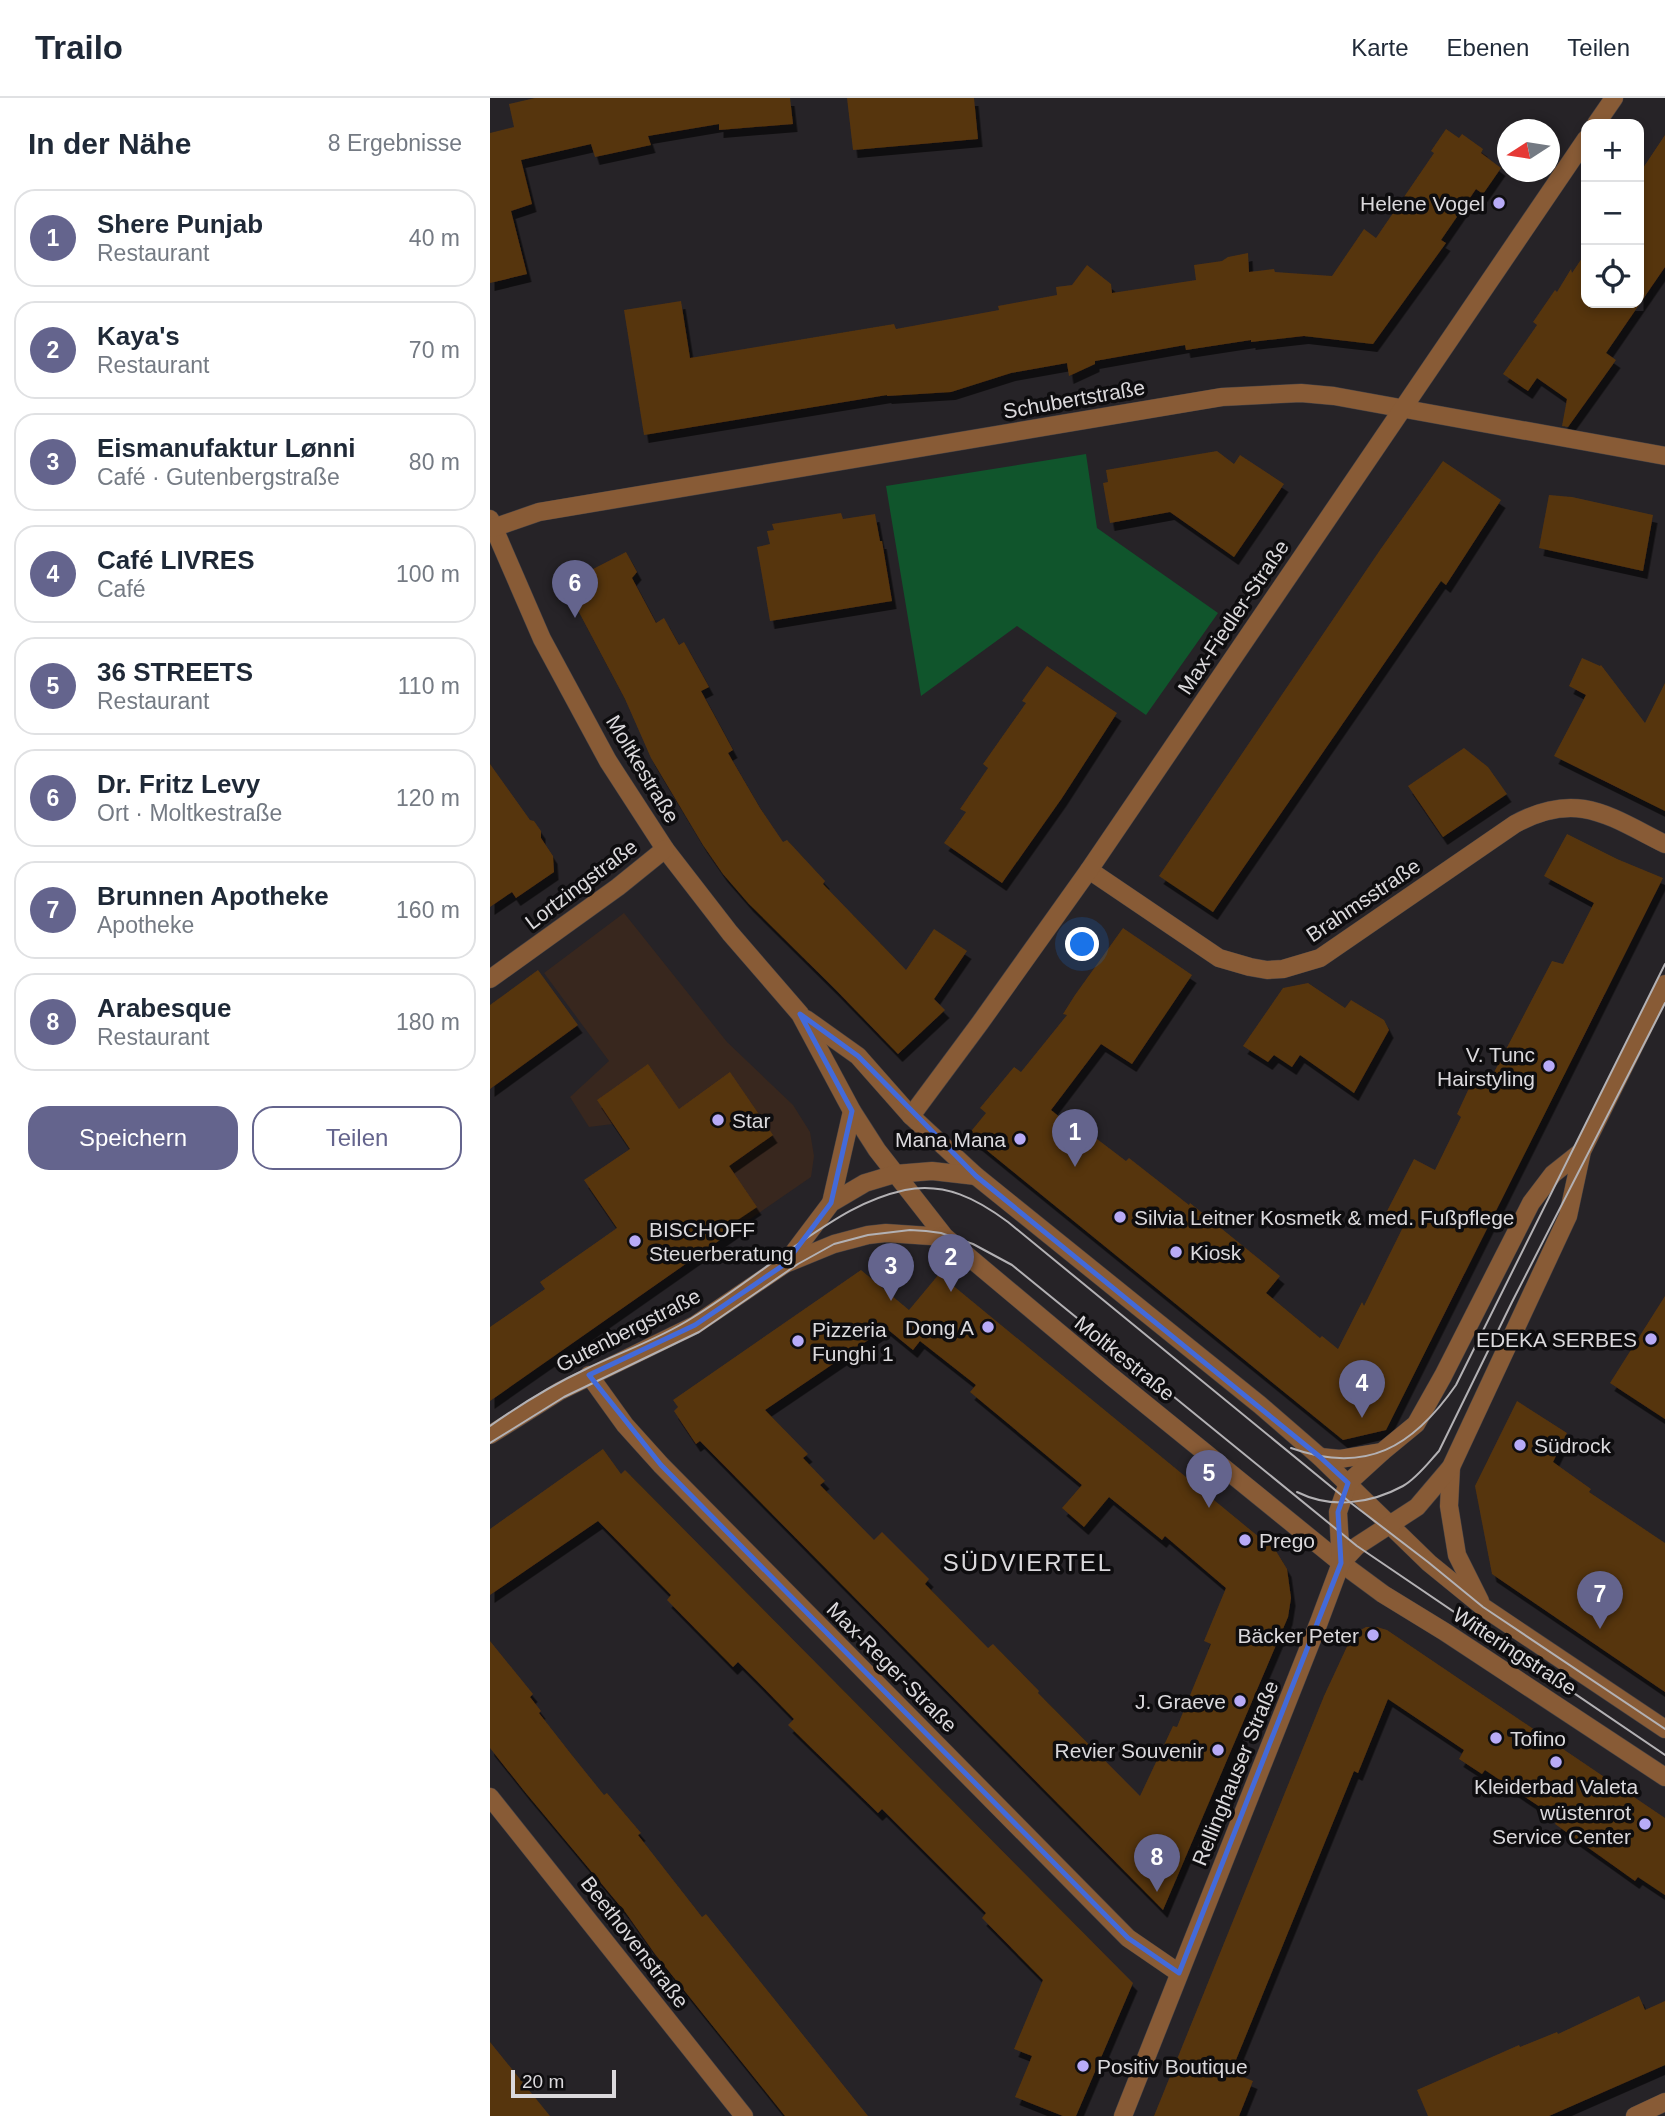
<!DOCTYPE html>
<html lang="de">
<meta charset="utf-8">
<style>
body{margin:0;font-family:Helvetica,sans-serif;background:#f2f2f3;color:#1f2937}
.controls{position:absolute;right:21px;top:21px;display:grid;overflow:hidden;border-radius:14px;box-shadow:0 4px 10px #0003}
.controls button{width:63px;height:63px;display:grid;place-items:center;padding:0;border:0;border-bottom:2px solid #e0e1e3;background:#fff;color:#1f2937;font:35px sans-serif}
.compass{position:absolute;left:1007px;top:21px;width:63px;height:63px;border-radius:50%;background:#fff;box-shadow:0 4px 10px #0003;rotate:258deg}
.scale{position:absolute;left:21px;bottom:18px;width:105px;box-sizing:border-box;padding-left:7px;border:4px solid #dbd9dc;border-top:0;font-size:19px;line-height:24px;white-space:nowrap;color:#dbd9dc;-webkit-text-stroke:5px #0e0d0f;paint-order:stroke}
.you{position:absolute;left:593px;top:847px;width:24px;height:24px;margin:-18px;border:5px solid #fff;border-radius:50%;background:#1a73e8;box-shadow:0 0 0 10px #1a73e833}
.badge{display:grid;place-items:center;width:46px;height:46px;border-radius:50%;background:#64648d;color:#fff;font-size:23px;font-weight:700}
.pin{position:absolute;translate:-50% -58px;filter:drop-shadow(0 2px 4px #0008)}
.pin::after{content:'';position:absolute;top:37px;width:24px;height:21px;background:inherit;clip-path:polygon(0 0,100% 0,50% 100%)}
.list{margin:0;padding:0;list-style:none}
h2{display:flex;justify-content:space-between;align-items:center;height:91px;margin:0;padding:0 28px;font-size:30px}
h2 small{font-size:23px;font-weight:400;color:#747a83}
.list li{display:grid;grid-template-columns:46px 1fr auto;gap:21px;align-items:center;box-sizing:border-box;height:98px;margin:0 14px 14px;padding:0 14px;border:2px solid #e0e1e3;border-radius:21px}
.list b{display:block;font-size:26px;white-space:nowrap}
.list p{margin:0;font-size:23px;white-space:nowrap;color:#747a83}
.list em{font-size:23px;font-style:normal;color:#747a83}
.actions{display:flex;gap:14px;padding:21px 28px}
.actions a{flex:1;padding:16px 0;border:2px solid #64648d;border-radius:21px;text-align:center;font-size:24px;color:#64648d}
.actions .main{background:#64648d;color:#fff}
.icon{flex:none;width:38px;height:38px;fill:none;stroke:currentColor;stroke-width:2;stroke-linecap:round;stroke-linejoin:round}
.map{position:relative;flex:none;width:1175px;height:2018px;overflow:hidden}
header{display:flex;align-items:center;gap:42px;box-sizing:border-box;height:98px;padding:0 35px;background:#fff;border-bottom:2px solid #e0e1e3}
header strong{font-size:33px}
nav{display:flex;gap:38px;margin-inline-start:auto;font-size:24px}
main{display:flex}
aside{flex:1;background:#fff}
.map>svg:first-child{display:block}
.commercial{fill:#38271e}
.green{fill:#10552c}
.building{fill:#563410;fill-rule:evenodd;filter:url(#shadow)}
.lines{fill:none;stroke-linecap:round;stroke-linejoin:round}
.minor-casing{stroke:#434044;stroke-width:19}
.minor{stroke:#885b36;stroke-width:18}
.tram{stroke:#b3b1b4;stroke-width:2}
.marked{fill:none;stroke:#436ad9;stroke-width:5;stroke-linejoin:round}
.poi-dot{fill:#b8abf7;stroke:#0e0d0f;stroke-width:2.5}
.labels{text-anchor:middle;dominant-baseline:central;stroke-width:7;stroke-linejoin:round;paint-order:stroke}
.poi-label{font-size:21px;fill:#dbd9dc;stroke:#0e0d0f;text-anchor:end}
.street-label{font-size:21px;fill:#dbd9dc;stroke:#0e0d0f}
.quarter-label{font-size:24px;letter-spacing:2px;fill:#dbd9dc;stroke:#0e0d0f}
</style>
<header>
<strong>Trailo</strong>
<nav><a>Karte</a><a>Ebenen</a><a>Teilen</a></nav>
</header>
<main>
<aside>
<h2>In der Nähe<small>8 Ergebnisse</small></h2>
<ul class="list">
<li><span class="badge">1</span><div><b>Shere Punjab</b><p>Restaurant</p></div><em>40 m</em></li>
<li><span class="badge">2</span><div><b>Kaya's</b><p>Restaurant</p></div><em>70 m</em></li>
<li><span class="badge">3</span><div><b>Eismanufaktur Lønni</b><p>Café · Gutenbergstraße</p></div><em>80 m</em></li>
<li><span class="badge">4</span><div><b>Café LIVRES</b><p>Café</p></div><em>100 m</em></li>
<li><span class="badge">5</span><div><b>36 STREETS</b><p>Restaurant</p></div><em>110 m</em></li>
<li><span class="badge">6</span><div><b>Dr. Fritz Levy</b><p>Ort · Moltkestraße</p></div><em>120 m</em></li>
<li><span class="badge">7</span><div><b>Brunnen Apotheke</b><p>Apotheke</p></div><em>160 m</em></li>
<li><span class="badge">8</span><div><b>Arabesque</b><p>Restaurant</p></div><em>180 m</em></li>
</ul>
<div class="actions"><a class="main">Speichern</a><a>Teilen</a></div>
</aside>
<div class="map">
<svg width="1175" height="2018" viewBox="0 0 1175 2018">
<defs>
<filter id="shadow"><feDropShadow dx="4.5" dy="8" stdDeviation="0" flood-color="#0009"/></filter>
</defs>
<rect width="100%" height="100%" fill="#262327"/>
<polygon class="commercial" points="134,815 237,944 303,1007 320,1034 324,1058 321,1079 247,1130 214,1083 123,1026 99,1029 80,999 119,963 54,875"/>
<polygon class="green" points="596,356 607,430 728,515 656,617 527,528 431,598 396,388"/>
<g class="building">
<polygon points="45,0 300,0 303,26 229,32 229,26 158,38 161,47 105,59 101,46 31,62 42,106 21,113 37,176 0,185 0,35 24,29 19,6"/>
<polygon points="357,0 484,0 488,41 363,52"/>
<polygon points="956,31 969,40 972,36 993,51 991,55 1011,70 993,96 986,91 951,142 956,145 883,246 814,238 761,244 761,242 696,252 695,247 605,263 605,266 579,278 577,265 521,275 461,294 397,298 397,297 154,337 134,212 191,203 200,260 404,226 406,231 509,212 508,208 567,197 566,189 582,187 597,167 621,186 622,195 706,182 704,167 732,163 738,159 758,155 759,174 784,171 785,174 842,178 874,131 886,140 944,55 941,53"/>
<polygon points="1175,37 1175,169 1116,255 1126,262 1078,329 1072,328 1077,301 1047,280 1038,293 1013,276 1047,227 1043,224 1065,192 1067,194 1081,171 1082,175 1096,154 1096,205 1149,205 1149,76"/>
<polygon points="727,353 744,366 750,357 794,386 744,459 680,414 620,425 613,385 618,384 616,372"/>
<polygon points="953,363 1011,402 956,487 951,483 723,814 669,778 890,452"/>
<polygon points="1059,397 1082,399 1163,417 1153,473 1049,450"/>
<polygon points="351,415 353,421 385,416 390,443 392,443 402,503 280,523 267,449 280,446 277,433 284,432 282,426"/>
<polygon points="136,454 147,474 142,480 166,525 174,520 189,547 194,544 219,589 211,593 243,652 238,655 270,710 293,744 297,742 335,783 333,786 416,872 444,831 477,853 444,901 455,912 408,956 345,891 259,806 233,776 213,747 161,660 135,601 74,486"/>
<polygon points="1092,560 1110,568 1111,567 1155,625 1175,585 1175,713 1064,658 1096,597 1079,588"/>
<polygon points="557,568 627,615 572,700 512,785 454,745 476,714 470,711 498,670 493,666 536,605 532,603"/>
<polygon points="974,650 998,669 1017,696 953,739 918,688"/>
<polygon points="0,666 40,722 44,723 51,733 51,740 63,758 64,774 26,800 22,794 0,809"/>
<polygon points="1077,736 1127,761 1173,780 896,1332 853,1342 478,1037 496,1015 490,1010 524,969 531,974 577,917 573,916 585,897 633,830 702,877 642,966 611,946 561,1012 598,1042 607,1041 636,1063 639,1060 699,1107 700,1105 790,1178 776,1195 830,1240 832,1238 848,1251 872,1204 874,1208 915,1125 896,1115 924,1061 945,1072 971,1019 967,1016 986,975 1000,982 1062,863 1073,866 1104,805 1054,778"/>
<polygon points="48,872 88,927 0,991 0,907"/>
<polygon points="818,885 855,910 861,902 894,922 899,932 864,995 810,957 802,969 784,957 778,964 753,948 793,890"/>
<polygon points="158,966 189,1011 240,974 283,1037 239,1068 267,1109 243,1125 247,1130 0,1303 0,1229 55,1191 50,1184 127,1130 94,1082 140,1051 107,1002"/>
<path d="M371,1172L419,1212L449,1176L786,1453L797,1471L801,1500L798,1519L673,1812L210,1343L206,1346L184,1313L188,1309L183,1302ZM396,1230L423,1252L430,1243L486,1287L480,1294L592,1387L572,1410L594,1429L619,1399L672,1442L675,1438L736,1490L714,1543L721,1546L687,1629L683,1628L650,1698L548,1595L549,1593L503,1546L498,1550L435,1486L439,1481L392,1434L384,1442L330,1387L335,1383L313,1360L318,1356L275,1312Z"/>
<polygon points="1175,1198 1175,1321 1120,1285"/>
<polygon points="1027,1303 1077,1335 1063,1364 1101,1391 1099,1394 1175,1445 1175,1594 1002,1476 985,1388"/>
<polygon points="113,1351 131,1376 135,1372 643,1885 586,2018 573,2018 525,1999 542,1958 524,1951 553,1882 492,1820 496,1815 392,1711 388,1715 298,1627 304,1621 268,1584 248,1564 243,1569 177,1502 181,1497 108,1423 0,1497 0,1431"/>
<polygon points="876,1529 887,1529 897,1532 1175,1720 1175,1797 1148,1779 1145,1783 1065,1726 1068,1721 995,1672 992,1676 969,1661 974,1652 898,1601 868,1675 864,1673 741,1974 763,1983 749,2018 664,2018 834,1598 860,1542 867,1534"/>
<polygon points="0,1543 43,1596 40,1599 51,1613 49,1615 81,1656 114,1697 117,1695 151,1735 148,1737 212,1819 216,1816 378,2018 295,2018 165,1856 136,1815 35,1694 0,1650"/>
<polygon points="1149,1898 1155,1912 1175,1903 1175,1967 1059,2018 938,2018 927,1992 1029,1947 1030,1949 1067,1934 1068,1936"/>
<polygon points="0,1944 34,1986 60,2018 0,2018"/>
</g>
<g class="lines">
<defs>
<g id="minor">
<polyline points="1106,26 1124,0"/>
<polyline points="0,421 52,541 118,663 175,751 240,835 310,916 362,1013 387,1052 455,1139 622,1279 851,1465 893,1496 955,1534 1175,1679"/>
<polyline points="3,430 49,414 732,299 811,295 844,298 1175,358"/>
<path d="M599,772L729,860L760,869L777,872L793,871L830,860L1025,726C1087,692 1119,718 1175,746"/>
<polyline points="0,881 128,789 175,751"/>
<polyline points="316,921 368,958 421,1018 486,1078 770,1307 830,1359 939,1465 993,1509 1175,1631"/>
<polyline points="421,1018 490,925 599,772 1096,41"/>
<polyline points="341,1105 362,1013"/>
<polyline points="295,1166 341,1105 375,1085 405,1076 442,1073 486,1078"/>
<polyline points="99,1277 135,1327 171,1367 638,1840 689,1875"/>
<polyline points="0,1337 70,1293 205,1227 295,1166 344,1146 378,1137 396,1135 455,1139"/>
<polyline points="830,1359 850,1361 892,1354 926,1326 953,1278 1041,1105 1063,1076 1092,1053"/>
<polyline points="961,1369 959,1408 967,1457 990,1503"/>
<polyline points="851,1465 867,1448 927,1409 961,1369 1078,1118 1092,1053 1175,886"/>
<polyline points="0,1699 254,2018"/>
<polyline points="633,2018 829,1524 851,1465 848,1414 858,1385 892,1354"/>
<polyline points="1145,2018 1175,2004"/>
</g>
</defs>
<use href="#minor" class="minor-casing"/>
<use href="#minor" class="minor"/>
<g class="tram">
<path d="M0,1328C31,1306 62,1287 96,1271C131,1254 169,1241 202,1220C236,1199 269,1174 302,1150C339,1125 370,1102 415,1092C455,1084 487,1101 518,1124L861,1405L938,1464L993,1509L1175,1631"/>
<polyline points="0,1345 74,1299 209,1234 308,1166 344,1146 378,1137 420,1132 436,1133 451,1135 483,1146 522,1167 867,1448 1175,1657"/>
<path d="M801,1350C876,1377 923,1349 966,1287L1175,866"/>
<path d="M807,1394C841,1411 880,1406 913,1388C927,1380 938,1365 949,1353L1022,1204L1175,905"/>
</g>
</g>
<path class="marked" d="M310,916L368,958L486,1078L830,1359L858,1385L848,1414L851,1465L689,1875L638,1840L171,1367L99,1277L205,1227L295,1166L341,1105L362,1013Z"/>
<g class="poi-dot">
<circle cx="1009" cy="105" r="7"/>
<circle cx="1059" cy="968" r="7"/>
<circle cx="228" cy="1022" r="7"/>
<circle cx="530" cy="1041" r="7"/>
<circle cx="630" cy="1119" r="7"/>
<circle cx="145" cy="1143" r="7"/>
<circle cx="686" cy="1154" r="7"/>
<circle cx="498" cy="1229" r="7"/>
<circle cx="1161" cy="1241" r="7"/>
<circle cx="308" cy="1243" r="7"/>
<circle cx="1030" cy="1347" r="7"/>
<circle cx="755" cy="1442" r="7"/>
<circle cx="883" cy="1537" r="7"/>
<circle cx="750" cy="1603" r="7"/>
<circle cx="1006" cy="1640" r="7"/>
<circle cx="728" cy="1652" r="7"/>
<circle cx="1066" cy="1664" r="7"/>
<circle cx="1155" cy="1726" r="7"/>
<circle cx="593" cy="1968" r="7"/>
</g>
<g class="labels">
<g class="poi-label">
<text x="995" y="105">Helene Vogel</text>
<text x="1045" y="956">V. Tunc<tspan x="1045" dy="24">Hairstyling</tspan></text>
<text x="242" y="1022" text-anchor="start">Star</text>
<text x="516" y="1041">Mana Mana</text>
<text x="644" y="1119" text-anchor="start">Silvia Leitner Kosmetk &amp; med. Fußpflege</text>
<text x="159" y="1131" text-anchor="start">BISCHOFF<tspan x="159" dy="24">Steuerberatung</tspan></text>
<text x="700" y="1154" text-anchor="start">Kiosk</text>
<text x="484" y="1229">Dong A</text>
<text x="322" y="1231" text-anchor="start">Pizzeria<tspan x="322" dy="24">Funghi 1</tspan></text>
<text x="1147" y="1241">EDEKA SERBES</text>
<text x="1044" y="1347" text-anchor="start">Südrock</text>
<text x="769" y="1442" text-anchor="start">Prego</text>
<text x="869" y="1537">Bäcker Peter</text>
<text x="736" y="1603">J. Graeve</text>
<text x="1020" y="1640" text-anchor="start">Tofino</text>
<text x="714" y="1652">Revier Souvenir</text>
<text x="1066" y="1688" text-anchor="middle">Kleiderbad Valeta</text>
<text x="1141" y="1714">wüstenrot<tspan x="1141" dy="24">Service Center</tspan></text>
<text x="607" y="1968" text-anchor="start">Positiv Boutique</text>
</g>
<g class="street-label">
<text transform="translate(584 301) rotate(-10)">Schubertstraße</text>
<text transform="translate(743 519) rotate(-56)">Max-Fiedler-Straße</text>
<text transform="translate(153 671) rotate(59)">Moltkestraße</text>
<text transform="translate(91 786) rotate(-37)">Lortzingstraße</text>
<text transform="translate(873 802) rotate(-34)">Brahmsstraße</text>
<text transform="translate(138 1232) rotate(-27)">Gutenbergstraße</text>
<text transform="translate(635 1260) rotate(39)">Moltkestraße</text>
<text transform="translate(1025 1553) rotate(33)">Witteringstraße</text>
<text transform="translate(402 1569) rotate(45)">Max-Reger-Straße</text>
<text transform="translate(745 1675) rotate(-68)">Rellinghauser Straße</text>
<text transform="translate(145 1844) rotate(52)">Beethovenstraße</text>
</g>
<g class="quarter-label">
<text x="538" y="1464">SÜDVIERTEL</text>
</g>
</g>
</svg>
<div class="controls">
<button>+</button>
<button>−</button>
<button><svg class="icon" aria-label="locate" viewBox="0 0 24 24"><circle cx="12" cy="12" r="6"/><path d="M12 2v4M12 18v4M2 12h4M18 12h4"/></svg></button>
</div>
<svg class="compass" viewBox="-18 -18 36 36"><path d="M0-13l5 13h-10z" fill="#e53935"/><path d="M0 13l5-13h-10z" fill="#747a83"/></svg>
<div class="scale">20 m</div>
<div class="you"></div>
<div class="pin badge" style="left:585px;top:1069px">1</div>
<div class="pin badge" style="left:461px;top:1194px">2</div>
<div class="pin badge" style="left:401px;top:1203px">3</div>
<div class="pin badge" style="left:872px;top:1320px">4</div>
<div class="pin badge" style="left:719px;top:1410px">5</div>
<div class="pin badge" style="left:85px;top:520px">6</div>
<div class="pin badge" style="left:1110px;top:1531px">7</div>
<div class="pin badge" style="left:667px;top:1794px">8</div>
</div>
</main>
